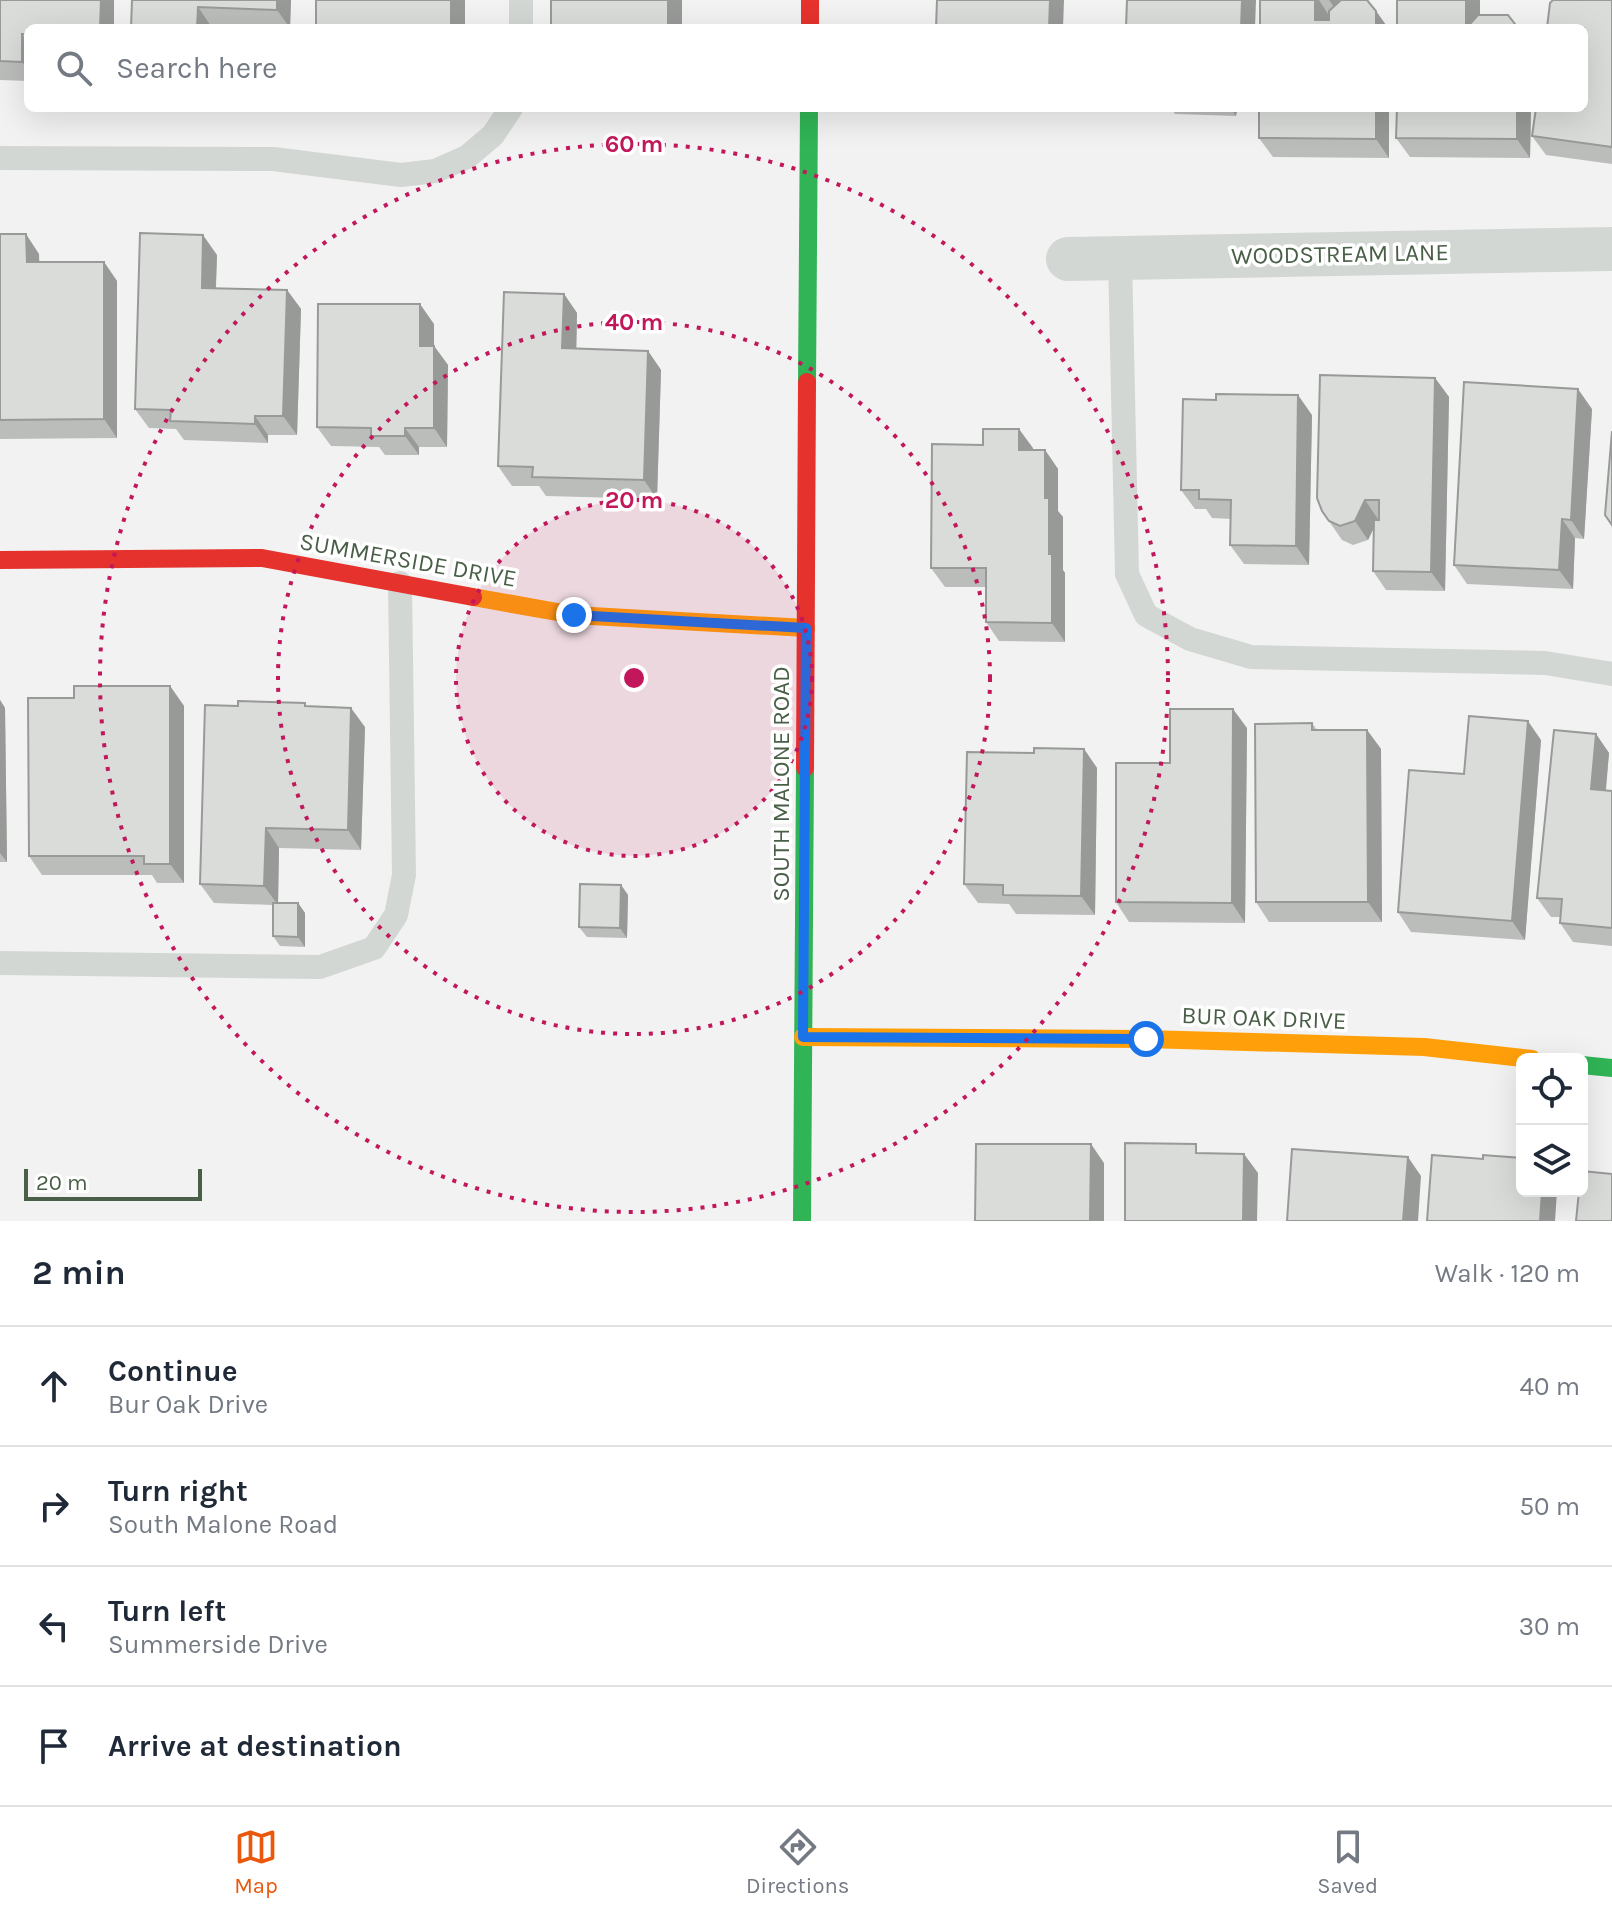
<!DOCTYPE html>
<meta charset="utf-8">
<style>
body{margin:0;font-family:Karla,sans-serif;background:#f6f6f7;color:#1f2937}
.controls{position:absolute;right:24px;bottom:24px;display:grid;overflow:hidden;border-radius:12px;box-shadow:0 8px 32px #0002}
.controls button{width:72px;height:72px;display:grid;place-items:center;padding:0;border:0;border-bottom:2px solid #e0e1e3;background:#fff;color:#1f2937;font:40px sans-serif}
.scale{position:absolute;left:24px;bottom:20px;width:178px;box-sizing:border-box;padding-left:8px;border:4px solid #4a5f47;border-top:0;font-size:22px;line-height:28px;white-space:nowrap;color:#4a5f47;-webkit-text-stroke:6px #fff;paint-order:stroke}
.stop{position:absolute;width:24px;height:24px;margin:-18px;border:6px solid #1a73e8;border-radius:50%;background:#fff}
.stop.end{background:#1a73e8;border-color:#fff;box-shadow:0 2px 8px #0008}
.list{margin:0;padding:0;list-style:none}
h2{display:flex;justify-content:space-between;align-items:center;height:104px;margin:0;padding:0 32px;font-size:34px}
h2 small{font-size:26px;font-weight:400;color:#747a83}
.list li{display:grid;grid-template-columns:52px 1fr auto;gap:24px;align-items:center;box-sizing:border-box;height:120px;padding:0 32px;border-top:2px solid #e0e1e3}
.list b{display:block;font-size:30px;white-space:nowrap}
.list p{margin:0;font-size:26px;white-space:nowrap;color:#747a83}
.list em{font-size:26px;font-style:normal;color:#747a83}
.icon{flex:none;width:44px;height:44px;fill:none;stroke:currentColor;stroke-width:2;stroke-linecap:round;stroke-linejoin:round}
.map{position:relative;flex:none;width:1612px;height:1221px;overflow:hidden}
.search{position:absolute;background:#fff;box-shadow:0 8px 32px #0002;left:24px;right:24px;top:24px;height:88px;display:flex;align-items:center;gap:20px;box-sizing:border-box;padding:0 28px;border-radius:12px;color:#747a83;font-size:30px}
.sheet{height:584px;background:#fff}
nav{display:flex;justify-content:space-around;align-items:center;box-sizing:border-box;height:112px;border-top:2px solid #e0e1e3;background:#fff;font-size:22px;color:#747a83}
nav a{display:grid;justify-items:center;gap:4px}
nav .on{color:#ea580c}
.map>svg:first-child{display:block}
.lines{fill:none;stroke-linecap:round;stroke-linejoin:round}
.lane{stroke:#d3d7d3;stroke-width:24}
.street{stroke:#d3d7d3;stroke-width:44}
.fast{stroke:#30b455;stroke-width:18}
.slow{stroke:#ff9f0a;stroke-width:18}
.jam{stroke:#e5322d;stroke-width:18}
.wall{fill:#bbbdbb}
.shaded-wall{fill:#989a98}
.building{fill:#d9dcd9;stroke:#989a98;stroke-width:2}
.route{stroke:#1a73e8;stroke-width:10}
.ring{fill:none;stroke:#c2185b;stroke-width:4;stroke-dasharray:4 8}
.labels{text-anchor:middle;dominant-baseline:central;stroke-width:7;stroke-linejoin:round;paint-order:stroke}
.street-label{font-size:24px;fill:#4a5f47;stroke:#fff}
.centre{fill:#c2185b;stroke:#fff;stroke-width:4}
.ring-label{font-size:24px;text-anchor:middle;font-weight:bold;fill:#c2185b;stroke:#fff;stroke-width:7;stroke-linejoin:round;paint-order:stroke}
</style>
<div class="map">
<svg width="1612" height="1221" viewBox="0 0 1612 1221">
<rect width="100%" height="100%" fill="#f2f2f2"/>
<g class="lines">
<g class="lane">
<polyline points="521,28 521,0"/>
<polyline points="0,158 273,159 401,175 435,171 467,157 493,135 511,108"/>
<polyline points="1120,258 1127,574 1146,615 1190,639 1251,657 1545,663 1612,674"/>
<polyline points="0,963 320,967 374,948 396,915 404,875 400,583"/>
</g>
<polyline class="street" points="1068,259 1612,249"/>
<g class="fast">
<polyline points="807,382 809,108"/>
<polyline points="1582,1065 1612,1068"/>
<polyline points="802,1221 805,768"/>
</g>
<g class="slow">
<polyline points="473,597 574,615 806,628"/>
<polyline points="803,1037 1146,1039 1424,1047 1532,1059"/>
</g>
<g class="jam">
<polyline points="810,0 810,28"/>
<polyline points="0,560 262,558 473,597"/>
<polyline points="805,768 807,382"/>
</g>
</g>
<g class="wall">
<polygon points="0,0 114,0 114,28 28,28 28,81 0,80"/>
<polygon points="132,0 291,0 290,28 211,26 211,28 131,28"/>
<polygon points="1260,0 1339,0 1339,1 1376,11 1388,28 1260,28"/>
<polygon points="1612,0 1612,164 1546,155 1532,136"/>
<polygon points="1171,108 1252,108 1252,111 1237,110 1236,116 1175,114"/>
<polygon points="1389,108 1389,158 1273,157 1259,138"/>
<polygon points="1397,108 1531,108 1530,158 1410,157 1396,138"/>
<polygon points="0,234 39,254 39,262 104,262 117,281 117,438 0,439"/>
<polygon points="217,255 216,288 287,290 301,309 297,435 268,435 268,443 184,440 176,429 149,428 135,409"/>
<polygon points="564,294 577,313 576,348 648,351 661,370 657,499 546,496 539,486 512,486 498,466"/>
<polygon points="434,324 434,346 448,365 447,447 419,447 419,455 385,455 379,447 331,446 317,427"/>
<polygon points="1435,378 1449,397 1445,591 1386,590 1373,571 1374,528 1368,540 1353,545 1342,540 1322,511"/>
<polygon points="1592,409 1584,539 1575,538 1573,589 1467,584 1454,565"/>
<polygon points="1312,415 1309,565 1244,564 1230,545 1231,519 1212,518 1206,509 1195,509 1181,490"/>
<polygon points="1033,448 1033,450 1045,450 1058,469 1058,511 1063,517 1063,570 1065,573 1065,642 999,641 986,622 986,587 945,587 931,568"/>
<polygon points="170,686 184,706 184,883 157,883 152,875 42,875 29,856 74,698"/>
<polygon points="0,700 5,708 7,862 0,862"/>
<polygon points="238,706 307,706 365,727 361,850 279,848 278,903 298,903 305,913 305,947 280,946 273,936 273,905 214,903 200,884"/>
<polygon points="1312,723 1317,730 1367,730 1381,749 1382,922 1269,922 1256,902"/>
<polygon points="1247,728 1245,923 1129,922 1116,902 1170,763"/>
<polygon points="1596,734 1609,753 1606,791 1612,791 1612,946 1573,942 1560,923 1560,917 1551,917 1537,898"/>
<polygon points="1541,740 1525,940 1411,932 1398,912 1464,774"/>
<polygon points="1084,749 1097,768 1095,915 1016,914 1009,904 978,903 964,884 1034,753"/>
<polygon points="621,885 628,895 627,938 587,937 579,927"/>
</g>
<g class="shaded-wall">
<polygon points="101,0 114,0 114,28 100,28"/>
<polygon points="277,0 291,0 290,28 277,10"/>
<rect x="451" y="0" width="14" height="28"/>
<rect x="668" y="0" width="14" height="28"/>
<polygon points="1050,0 1064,0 1063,28 1049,28"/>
<polygon points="1242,0 1256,0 1255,28 1241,28"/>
<polygon points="1315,0 1319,0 1328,14 1328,28 1315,20"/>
<polygon points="1329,0 1339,0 1339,14"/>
<rect x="1466" y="0" width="14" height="28"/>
<polygon points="198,7 211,26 211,28 197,28"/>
<polygon points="1376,11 1388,28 1376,28"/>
<polygon points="22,34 28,42 28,70 22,62"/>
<polygon points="1231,108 1236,108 1237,110 1236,116"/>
<polygon points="1376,108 1389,108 1389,158 1376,139"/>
<polygon points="1517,108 1531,108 1530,158 1517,139"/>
<polygon points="26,234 39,254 40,281 27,262"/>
<polygon points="203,235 217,255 215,307 202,288"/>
<polygon points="104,262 117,281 117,438 104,419"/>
<polygon points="287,290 301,309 297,435 283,416"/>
<polygon points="564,294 577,313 576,367 562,348"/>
<polygon points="420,304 434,324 434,365 420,346"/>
<polygon points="434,346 448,365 447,447 434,428"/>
<polygon points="648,351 661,370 657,499 644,480"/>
<polygon points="1435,378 1449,397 1445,591 1431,572"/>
<polygon points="1578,389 1592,409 1584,539 1571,520"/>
<polygon points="1298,395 1312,415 1309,565 1296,546"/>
<polygon points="255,416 268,435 268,443 255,424"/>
<polygon points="405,428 419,447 419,455 405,436"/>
<polygon points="1019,429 1033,448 1033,469 1019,450"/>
<polygon points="1045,450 1058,469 1058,511 1063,517 1063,570 1065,573 1065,642 1052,623 1049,554 1045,498"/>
<polygon points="1365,500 1378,519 1368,540 1355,521"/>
<polygon points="1562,519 1575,538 1573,589 1559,570"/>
<polygon points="170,686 184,706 184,883 170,864"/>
<polygon points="0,700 5,708 7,862 0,853"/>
<polygon points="351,708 365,727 361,850 348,830"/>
<polygon points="1233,709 1247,728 1245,923 1232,903"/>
<polygon points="1528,721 1541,740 1525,940 1512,921"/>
<polygon points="1367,730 1381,749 1382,922 1368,902"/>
<polygon points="1596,734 1609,753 1604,808 1591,789"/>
<polygon points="1084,749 1097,768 1095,915 1081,896"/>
<polygon points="266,828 279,848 278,905 264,886"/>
<polygon points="621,885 628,895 627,938 620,928"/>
<polygon points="298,903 305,913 305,947 298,937"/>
<polygon points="1091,1144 1104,1163 1104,1221 1090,1221"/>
<polygon points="1244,1154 1258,1173 1257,1221 1243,1221"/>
<polygon points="1408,1157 1421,1176 1418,1221 1403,1221"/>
<polygon points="1542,1191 1557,1191 1555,1221 1540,1221"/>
</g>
<g class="building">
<polygon points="0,0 101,0 100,28 28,28 28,34 22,34 22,62 0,61"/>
<polygon points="132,0 277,0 277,10 198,7 197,28 131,28"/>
<rect x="316" y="0" width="135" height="28"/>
<rect x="551" y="0" width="117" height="28"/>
<polygon points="937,0 1050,0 1049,28 936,28"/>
<polygon points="1127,0 1242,0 1241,28 1126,28"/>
<polygon points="1260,0 1315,0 1315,20 1329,20 1329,11 1341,0 1367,0 1376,11 1376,28 1260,28"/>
<rect x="1397" y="0" width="69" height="28"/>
<polygon points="1553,0 1612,0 1612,147 1532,136 1536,108 1584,108 1584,28 1547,28 1550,3"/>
<polygon points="1478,15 1508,15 1518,28 1469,28 1469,25"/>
<polygon points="1259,108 1376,108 1376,139 1259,138"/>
<polygon points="1397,108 1517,108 1517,139 1396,138"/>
<polygon points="140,233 203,235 202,288 287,290 283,416 255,416 255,424 170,421 171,410 135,409"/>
<polygon points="0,234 26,234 27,262 104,262 104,419 0,420"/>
<polygon points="504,292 564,294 562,348 648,351 644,480 532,477 533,467 498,466"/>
<polygon points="318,304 420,304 420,346 434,346 434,428 405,428 405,436 371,436 371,428 317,427"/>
<polygon points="1320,375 1435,378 1431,572 1373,571 1374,520 1379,520 1379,500 1365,500 1355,521 1340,526 1329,521 1322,511 1317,498"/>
<polygon points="1464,382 1578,389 1571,520 1562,519 1559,570 1454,565"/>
<polygon points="1216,394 1298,395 1296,546 1230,545 1231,500 1199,499 1199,490 1181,490 1183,399 1216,400"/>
<polygon points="983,429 1019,429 1019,450 1045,450 1045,498 1049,498 1049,554 1052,554 1052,623 986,622 986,568 931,568 932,444 983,445"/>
<polygon points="1612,431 1612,525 1605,515"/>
<polygon points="74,686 170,686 170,864 144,864 144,856 29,856 28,698 74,698"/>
<polygon points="238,701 305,703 305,706 351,708 348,830 266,828 264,886 200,884 205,705 238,706"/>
<polygon points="1170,709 1233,709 1232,903 1116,902 1116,763 1170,763"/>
<polygon points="1469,716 1528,721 1512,921 1398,912 1409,770 1464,774"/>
<polygon points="1312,723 1312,730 1367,730 1368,902 1256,902 1255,724"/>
<polygon points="1554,730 1596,734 1591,789 1612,791 1612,928 1560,923 1562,899 1537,898"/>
<polygon points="1034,748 1084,749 1081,896 1003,895 1003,885 964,884 967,752 1034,753"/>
<polygon points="580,884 621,885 620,928 579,927"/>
<polygon points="273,903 298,903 298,937 273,936"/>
<polygon points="1125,1143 1196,1144 1196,1153 1244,1154 1243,1221 1125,1221"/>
<polygon points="976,1144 1091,1144 1090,1221 975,1221"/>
<polygon points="1292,1149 1408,1157 1403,1221 1287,1221"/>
<polygon points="1432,1155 1483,1159 1483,1155 1522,1158 1522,1191 1542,1191 1540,1221 1427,1221"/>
<polygon points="1582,1171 1612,1174 1612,1221 1576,1221 1579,1191 1582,1191"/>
</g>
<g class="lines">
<polyline class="route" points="574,615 806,628 803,1037 1146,1039"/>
</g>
<circle cx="634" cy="678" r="178" fill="#c2185b" fill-opacity=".12"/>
<g class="ring">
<circle cx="634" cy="678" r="178"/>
<circle cx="634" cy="678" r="356"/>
<circle cx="634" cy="678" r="534"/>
</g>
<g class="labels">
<g class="street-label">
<text transform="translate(1340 254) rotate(-1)">WOODSTREAM LANE</text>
<text transform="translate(408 560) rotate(10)">SUMMERSIDE DRIVE</text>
<text transform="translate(781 784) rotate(-90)">SOUTH MALONE ROAD</text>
<text transform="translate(1264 1018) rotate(2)">BUR OAK DRIVE</text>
</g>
</g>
<circle cx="634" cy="678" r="12" class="centre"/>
<g class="ring-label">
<text x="634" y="152">60 m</text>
<text x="634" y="330">40 m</text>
<text x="634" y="508">20 m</text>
</g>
</svg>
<div class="controls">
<button><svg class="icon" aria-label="locate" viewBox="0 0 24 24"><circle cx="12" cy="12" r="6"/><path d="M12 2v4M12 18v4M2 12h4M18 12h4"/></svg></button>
<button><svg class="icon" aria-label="layers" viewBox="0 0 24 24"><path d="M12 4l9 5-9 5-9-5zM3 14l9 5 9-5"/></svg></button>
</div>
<div class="scale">20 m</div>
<div class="stop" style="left:1146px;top:1039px"></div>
<div class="stop end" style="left:574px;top:615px"></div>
<div class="search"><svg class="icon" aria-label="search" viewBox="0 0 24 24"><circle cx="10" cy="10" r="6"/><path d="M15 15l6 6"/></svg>Search here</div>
</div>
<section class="sheet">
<h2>2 min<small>Walk · 120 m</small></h2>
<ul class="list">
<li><svg class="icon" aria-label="ahead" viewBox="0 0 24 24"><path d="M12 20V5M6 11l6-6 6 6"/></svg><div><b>Continue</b><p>Bur Oak Drive</p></div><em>40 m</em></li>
<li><svg class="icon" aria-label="right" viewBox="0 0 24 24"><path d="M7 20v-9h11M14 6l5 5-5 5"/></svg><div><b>Turn right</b><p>South Malone Road</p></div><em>50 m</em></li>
<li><svg class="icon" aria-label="left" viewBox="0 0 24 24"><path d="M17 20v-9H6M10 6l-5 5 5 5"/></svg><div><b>Turn left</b><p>Summerside Drive</p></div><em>30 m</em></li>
<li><svg class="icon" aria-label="arrive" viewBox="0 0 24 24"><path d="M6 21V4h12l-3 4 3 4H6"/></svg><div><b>Arrive at destination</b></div></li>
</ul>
</section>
<nav>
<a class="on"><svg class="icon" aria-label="map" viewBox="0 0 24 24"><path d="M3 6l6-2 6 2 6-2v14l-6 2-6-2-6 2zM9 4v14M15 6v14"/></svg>Map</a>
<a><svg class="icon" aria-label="directions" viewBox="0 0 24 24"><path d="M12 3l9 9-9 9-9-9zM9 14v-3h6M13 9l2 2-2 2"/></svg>Directions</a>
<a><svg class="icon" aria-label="saved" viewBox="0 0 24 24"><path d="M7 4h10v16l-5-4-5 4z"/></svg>Saved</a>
</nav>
